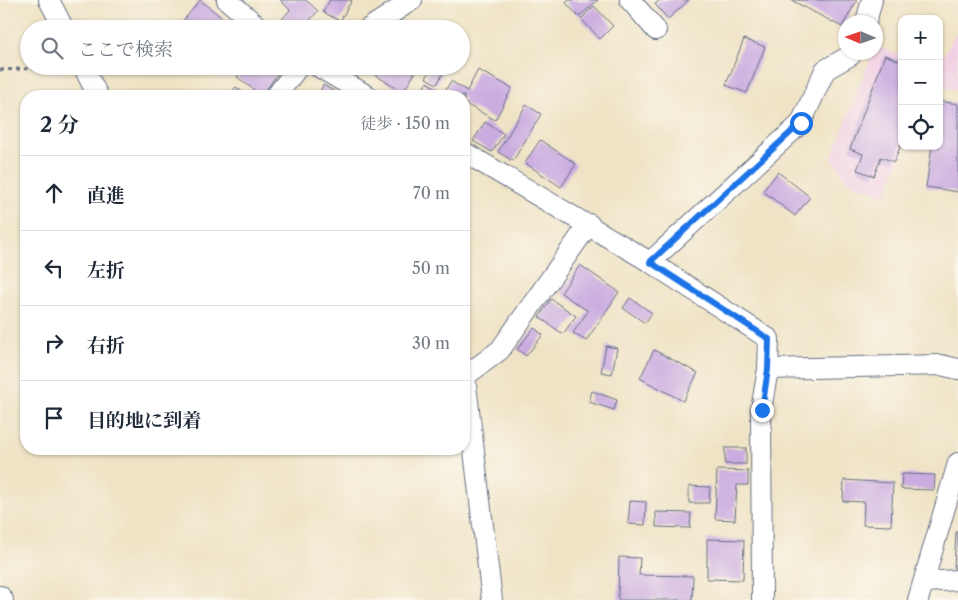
<!DOCTYPE html>
<html lang="ja">
<meta charset="utf-8">
<style>
body{margin:0;font-family:"Libre Caslon Text","Noto Serif JP",serif;background:#f6f6f7;color:#1f2937}
.controls{position:absolute;right:15px;top:15px;display:grid;overflow:hidden;border-radius:10px;box-shadow:0 1px 4px #0004}
.controls button{width:45px;height:45px;display:grid;place-items:center;padding:0;border:0;border-bottom:1px solid #e0e1e3;background:#fff;color:#1f2937;font:25px sans-serif}
.compass{position:absolute;left:838px;top:15px;width:45px;height:45px;border-radius:50%;background:#fff;box-shadow:0 1px 4px #0004;rotate:272deg}
.stop{position:absolute;width:15px;height:15px;margin:-11px;border:4px solid #1a73e8;border-radius:50%;background:#fff}
.stop.end{background:#1a73e8;border-color:#fff;box-shadow:0 1px 5px #0008}
.list{margin:0;padding:0;list-style:none}
h2{display:flex;justify-content:space-between;align-items:center;height:65px;margin:0;padding:0 20px;font-size:21px}
h2 small{font-size:16px;font-weight:400;color:#747a83}
.list li{display:grid;grid-template-columns:32px 1fr auto;gap:15px;align-items:center;box-sizing:border-box;height:75px;padding:0 20px;border-top:1px solid #e0e1e3}
.list b{display:block;font-size:19px;white-space:nowrap}
.list em{font-size:16px;font-style:normal;color:#747a83}
.icon{flex:none;width:28px;height:28px;fill:none;stroke:currentColor;stroke-width:2;stroke-linecap:round;stroke-linejoin:round}
.map{position:relative;flex:none;width:958px;height:600px;overflow:hidden}
.search{position:absolute;background:#fff;box-shadow:0 1px 4px #0004;left:20px;top:20px;width:450px;height:55px;display:flex;align-items:center;gap:12px;box-sizing:border-box;padding:0 18px;border-radius:28px;color:#747a83;font-size:19px}
.panel{position:absolute;background:#fff;box-shadow:0 1px 4px #0004;left:20px;top:90px;width:450px;height:365px;border-radius:20px}
.map>svg:first-child{display:block}
.built{fill:#f1d0e3}
.building{fill:#caace0}
.lines{fill:none;stroke-linecap:round;stroke-linejoin:round}
.minor-casing{stroke:#656e82;stroke-width:22}
.path{stroke:#656e82;stroke-width:3;stroke-dasharray:4 4;stroke-linecap:butt}
.minor{stroke:#fff;stroke-width:20}
.route{stroke:#1a73e8;stroke-width:6}
</style>
<div class="map">
<svg width="958" height="600" viewBox="0 0 958 600">
<rect width="100%" height="100%" fill="#fbf7ec"/>
<filter id="ink" filterUnits="userSpaceOnUse"><feTurbulence type="fractalNoise" baseFrequency=".02" numOctaves="2"/><feDisplacementMap in="SourceGraphic" scale="10" xChannelSelector="R" yChannelSelector="G"/><feConvolveMatrix kernelMatrix="1 2 1 2 8 2 1 2 1" color-interpolation-filters="sRGB"/></filter>
<filter id="wash" filterUnits="userSpaceOnUse"><feTurbulence type="fractalNoise" baseFrequency=".0096" numOctaves="4" result="noise"/><feDisplacementMap in="SourceGraphic" scale="20" xChannelSelector="R" yChannelSelector="G"/><feGaussianBlur stdDeviation="1.12" result="paint"/><feColorMatrix in="noise" values="0 0 0 0 0 0 0 0 0 0 0 0 0 0 0 0 0 1.4 0 .05"/><feComposite in="paint" operator="in"/></filter>
<g filter="url(#wash)">
<rect width="100%" height="100%" fill="#efe3c5"/>
<g class="built">
<polygon points="955,34 958,36 958,90 939,87 939,65"/>
<polygon points="876,46 902,56 902,146 905,146 885,196 847,181 832,158 872,53 876,52"/>
</g>
<g id="blocks">
<g class="building">
<polygon points="200,0 225,20 218,29 192,29 183,21"/>
<polygon points="280,0 306,0 318,11 302,29 281,29 277,25 290,10"/>
<polygon points="330,0 352,0 340,21 323,12"/>
<polygon points="569,0 598,0 579,17 566,3"/>
<polygon points="660,0 689,0 668,19 655,4"/>
<polygon points="791,0 857,0 842,27"/>
<polygon points="594,6 613,26 600,39 581,19"/>
<polygon points="744,39 765,47 747,93 726,85"/>
<polygon points="885,55 902,62 902,94 899,101 902,102 902,142 894,162 881,157 874,176 857,170 863,154 850,149"/>
<polygon points="244,66 274,66 280,70 262,96 237,77"/>
<polygon points="373,66 404,66 415,73 403,92 370,72"/>
<polygon points="433,66 447,66 437,84 426,78"/>
<polygon points="478,70 512,88 495,120 464,103 464,96 451,96 444,93 451,81 467,91"/>
<polygon points="427,82 438,89 434,96 419,96"/>
<polygon points="323,85 337,93 336,96 318,96"/>
<polygon points="236,87 247,96 228,96"/>
<polygon points="939,101 958,104 958,192 926,187 932,146 939,146"/>
<polygon points="526,105 541,114 513,161 498,152"/>
<polygon points="485,122 504,134 492,152 473,141"/>
<polygon points="540,140 576,164 561,187 525,163"/>
<polygon points="778,172 810,197 795,216 763,191"/>
<polygon points="580,265 619,292 586,341 573,333 588,311 561,293"/>
<polygon points="630,298 652,313 645,323 623,308"/>
<polygon points="551,299 576,316 563,334 539,317"/>
<polygon points="534,328 543,335 526,356 517,349"/>
<polygon points="606,346 617,348 612,374 601,372"/>
<polygon points="654,350 698,373 683,401 640,378"/>
<polygon points="592,391 617,400 614,410 589,402"/>
<rect x="725" y="448" width="21" height="16"/>
<polygon points="717,470 748,471 748,485 737,485 735,520 715,519"/>
<polygon points="902,474 935,475 934,490 901,489"/>
<polygon points="844,480 893,483 891,526 863,525 864,502 843,501"/>
<polygon points="689,486 710,487 709,503 689,503"/>
<polygon points="630,501 646,502 645,525 628,524"/>
<polygon points="656,512 691,513 690,528 656,527"/>
<polygon points="956,532 958,532 958,568 954,568"/>
<polygon points="707,539 744,540 743,580 707,579"/>
<polygon points="619,557 640,558 639,575 693,576 692,600 618,600"/>
</g>
</g>
</g>
<g filter="url(#ink)">
<use href="#blocks" fill-opacity="0" stroke="#656e82" stroke-width="1"/>
<g class="lines">
<defs>
<g id="minor">
<polyline points="49,0 64,29"/>
<polyline points="227,0 261,29"/>
<polyline points="630,0 656,30"/>
<polyline points="866,22 872,0"/>
<polyline points="368,29 412,0"/>
<polyline points="83,66 98,96"/>
<polyline points="317,66 368,96"/>
<polyline points="276,96 299,66"/>
<polyline points="464,152 650,262 769,339 768,369 761,410 762,600"/>
<polyline points="650,262 801,123 825,70 851,55 853,52"/>
<polyline points="768,369 941,365 958,369"/>
<polyline points="464,377 500,350 589,224"/>
<polyline points="465,377 492,600"/>
<polyline points="924,582 958,580"/>
<polyline points="0,596 3,600"/>
<polyline points="918,600 958,463"/>
</g>
</defs>
<use href="#minor" class="minor-casing"/>
<polyline class="path" points="0,70 64,67"/>
<use href="#minor" class="minor"/>
</g>
</g>
<g class="lines" filter="url(#ink)">
<polyline class="route" points="762,410 768,369 769,339 650,262 801,123"/>
</g>
</svg>
<div class="controls">
<button>+</button>
<button>−</button>
<button><svg class="icon" aria-label="locate" viewBox="0 0 24 24"><circle cx="12" cy="12" r="6"/><path d="M12 2v4M12 18v4M2 12h4M18 12h4"/></svg></button>
</div>
<svg class="compass" viewBox="-18 -18 36 36"><path d="M0-13l5 13h-10z" fill="#e53935"/><path d="M0 13l5-13h-10z" fill="#747a83"/></svg>
<div class="stop" style="left:801px;top:123px"></div>
<div class="stop end" style="left:762px;top:410px"></div>
<div class="search"><svg class="icon" aria-label="search" viewBox="0 0 24 24"><circle cx="10" cy="10" r="6"/><path d="M15 15l6 6"/></svg>ここで検索</div>
<section class="panel">
<h2>2 分<small>徒歩 · 150 m</small></h2>
<ul class="list">
<li><svg class="icon" aria-label="ahead" viewBox="0 0 24 24"><path d="M12 20V5M6 11l6-6 6 6"/></svg><div><b>直進</b></div><em>70 m</em></li>
<li><svg class="icon" aria-label="left" viewBox="0 0 24 24"><path d="M17 20v-9H6M10 6l-5 5 5 5"/></svg><div><b>左折</b></div><em>50 m</em></li>
<li><svg class="icon" aria-label="right" viewBox="0 0 24 24"><path d="M7 20v-9h11M14 6l5 5-5 5"/></svg><div><b>右折</b></div><em>30 m</em></li>
<li><svg class="icon" aria-label="arrive" viewBox="0 0 24 24"><path d="M6 21V4h12l-3 4 3 4H6"/></svg><div><b>目的地に到着</b></div></li>
</ul>
</section>
</div>
